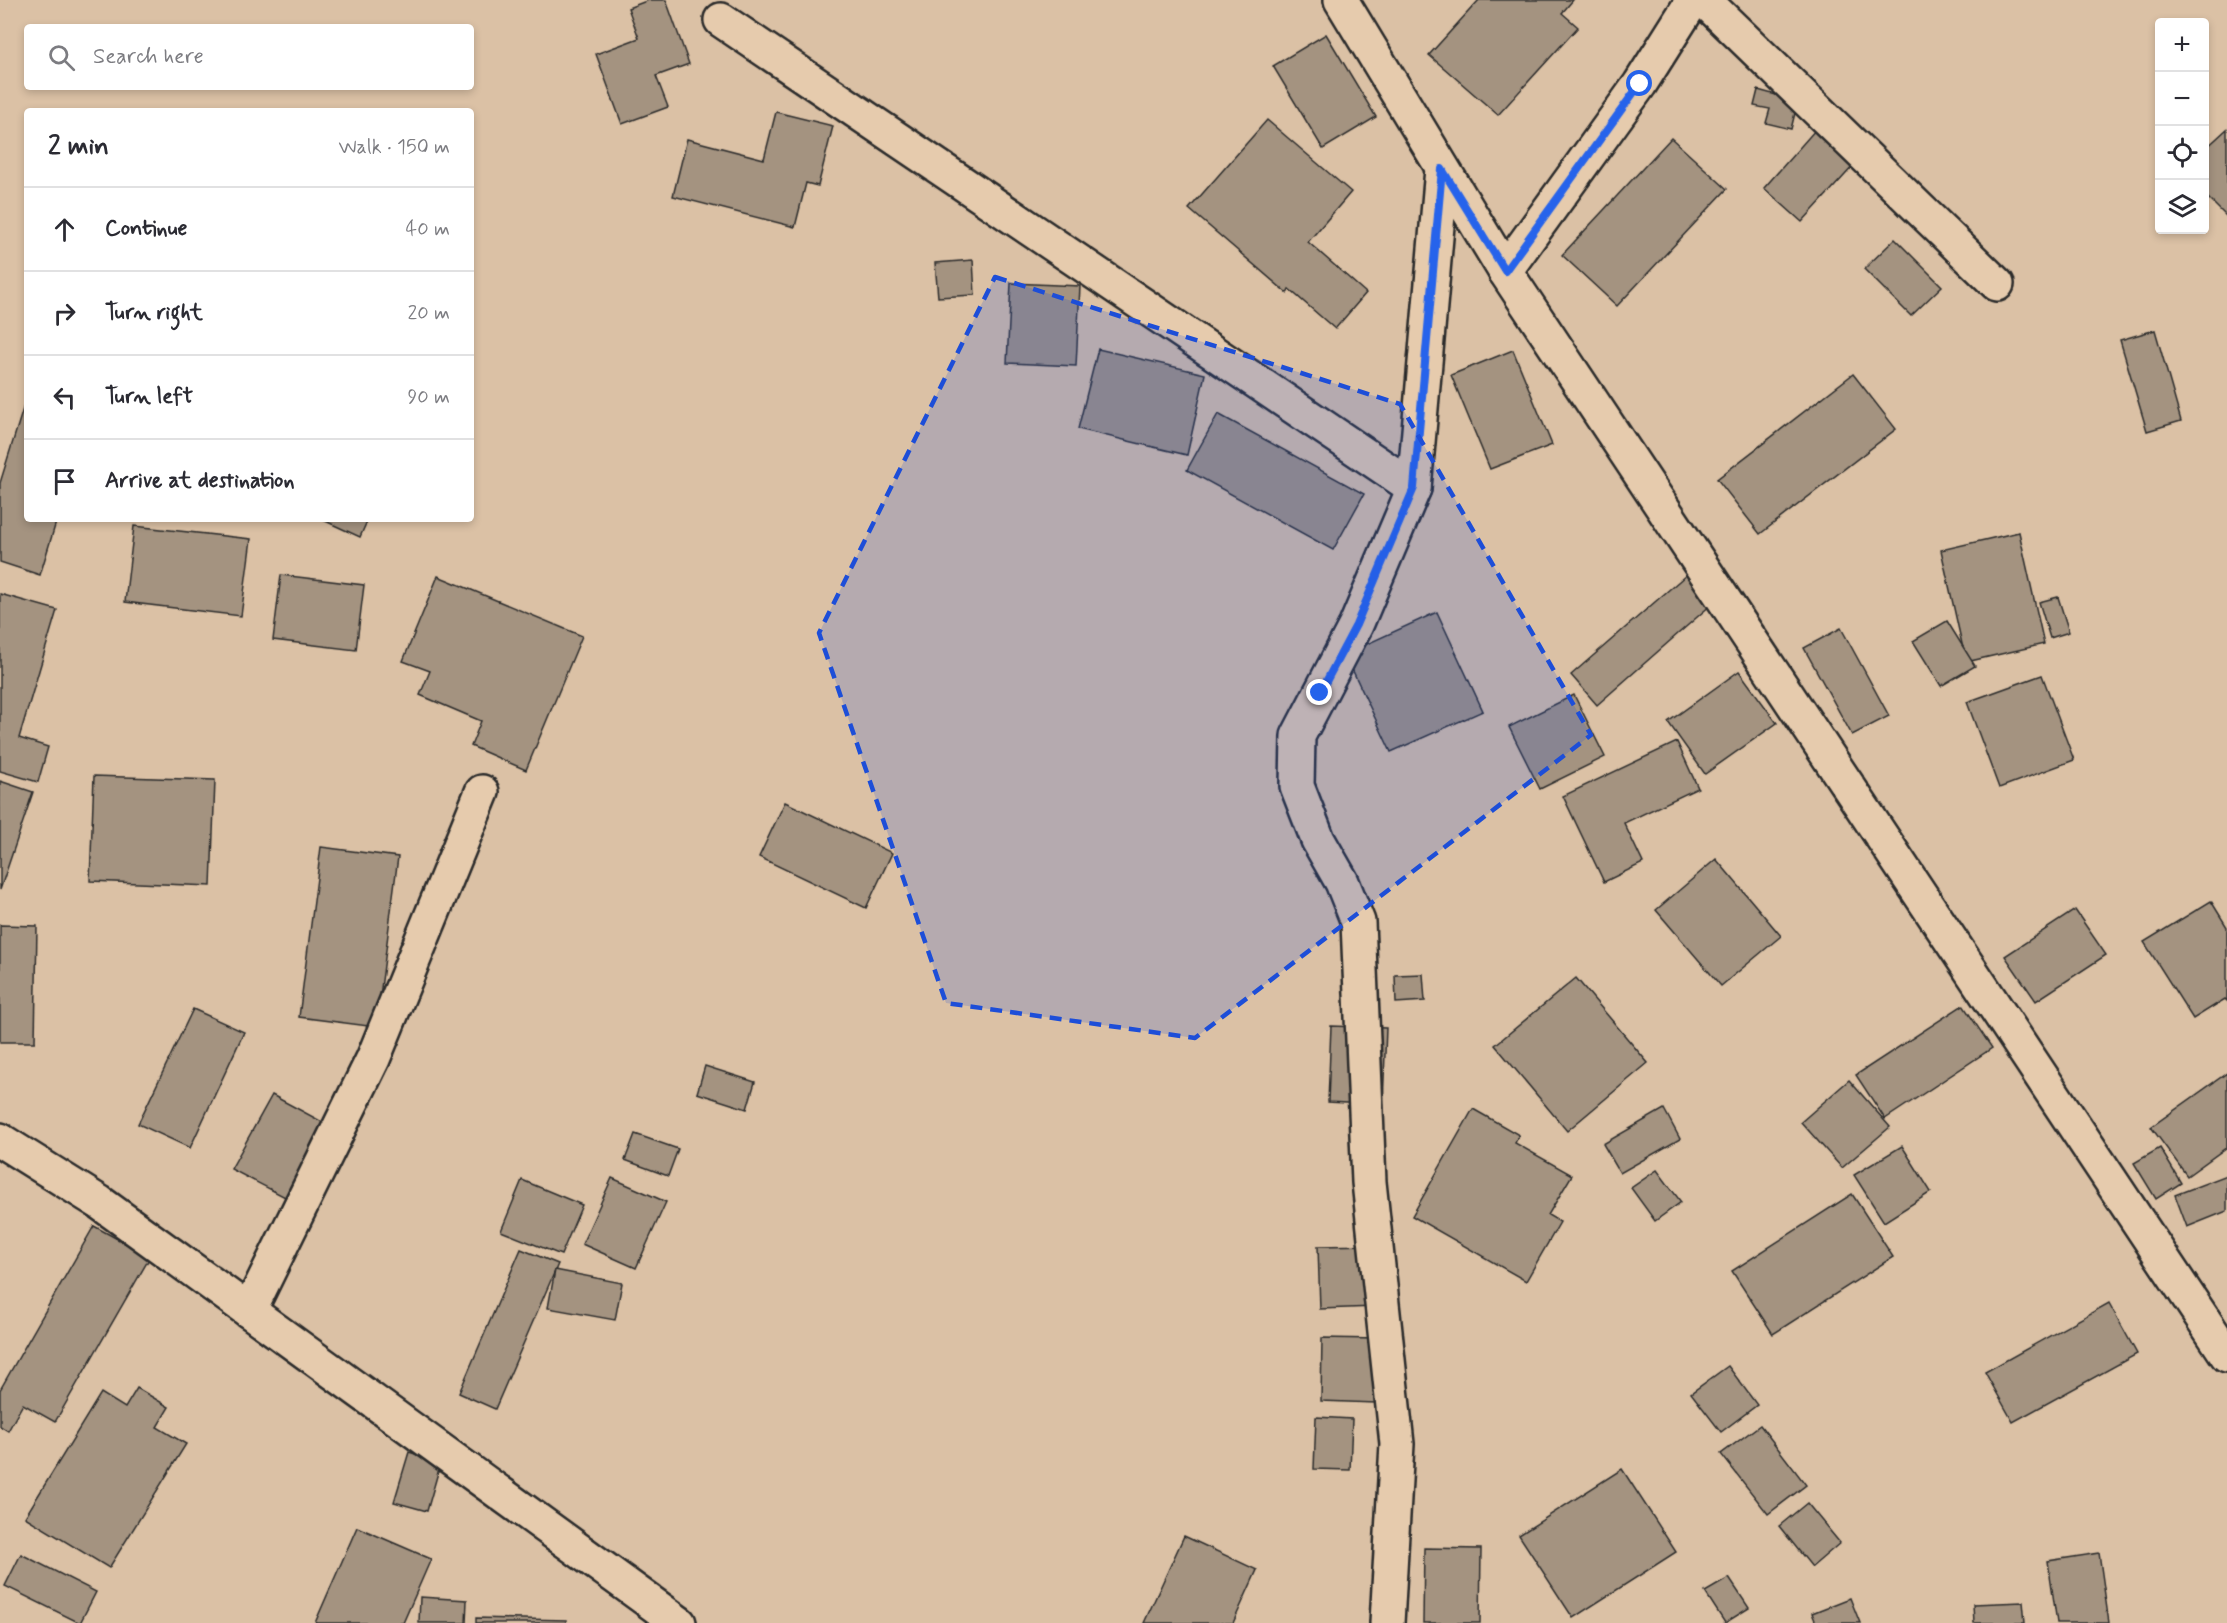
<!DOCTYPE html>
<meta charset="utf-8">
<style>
body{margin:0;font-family:Mynerve,sans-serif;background:#f2f2f3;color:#2b2b33}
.controls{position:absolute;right:18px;top:18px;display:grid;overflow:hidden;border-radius:6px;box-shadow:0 3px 9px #0003}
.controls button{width:54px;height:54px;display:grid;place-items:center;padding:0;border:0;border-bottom:2px solid #e1e1e2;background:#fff;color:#2b2b33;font:30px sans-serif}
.stop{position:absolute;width:18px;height:18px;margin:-14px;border:4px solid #2563eb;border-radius:50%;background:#fff}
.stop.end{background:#2563eb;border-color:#fff;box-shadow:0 2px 6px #0008}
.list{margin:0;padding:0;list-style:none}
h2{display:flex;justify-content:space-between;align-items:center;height:78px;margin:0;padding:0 24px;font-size:26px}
h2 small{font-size:20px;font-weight:400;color:#7c7c81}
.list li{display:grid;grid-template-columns:39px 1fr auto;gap:18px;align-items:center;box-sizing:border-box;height:84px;padding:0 24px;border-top:2px solid #e1e1e2}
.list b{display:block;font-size:22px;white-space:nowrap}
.list em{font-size:20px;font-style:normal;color:#7c7c81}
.icon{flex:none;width:33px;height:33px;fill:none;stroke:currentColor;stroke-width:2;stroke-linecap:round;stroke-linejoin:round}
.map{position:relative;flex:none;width:2227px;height:1623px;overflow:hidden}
.search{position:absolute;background:#fff;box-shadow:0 3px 9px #0003;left:24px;top:24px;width:450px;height:66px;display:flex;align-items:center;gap:15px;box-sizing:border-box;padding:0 21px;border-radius:6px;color:#7c7c81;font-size:22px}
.panel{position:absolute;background:#fff;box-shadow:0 3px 9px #0003;left:24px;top:108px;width:450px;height:414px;border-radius:6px}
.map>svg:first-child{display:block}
.building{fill:#a49380;stroke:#2b2b2b;stroke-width:1.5}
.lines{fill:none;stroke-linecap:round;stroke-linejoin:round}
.minor-casing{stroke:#2b2b2b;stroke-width:38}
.minor{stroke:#e6cbad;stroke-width:33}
.route{stroke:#2563eb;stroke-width:8}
.marked{fill:#1d4ed8;fill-opacity:0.2;stroke:#1d4ed8;stroke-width:4.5;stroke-dasharray:12 8;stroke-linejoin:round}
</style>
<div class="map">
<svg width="2227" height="1623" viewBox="0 0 2227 1623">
<rect width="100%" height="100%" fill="#dbc1a5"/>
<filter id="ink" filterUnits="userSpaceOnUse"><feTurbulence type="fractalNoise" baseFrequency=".0167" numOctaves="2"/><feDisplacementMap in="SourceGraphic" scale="12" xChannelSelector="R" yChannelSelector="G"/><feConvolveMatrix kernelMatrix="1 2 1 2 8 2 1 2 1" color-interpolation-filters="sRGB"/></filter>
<g filter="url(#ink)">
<g class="building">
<polygon points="649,0 666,0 689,64 656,76 668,107 622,124 596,54 639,38 628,8"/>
<polygon points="1479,0 1573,0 1562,13 1578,27 1498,115 1429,55"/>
<polygon points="1326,34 1376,117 1323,149 1273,66"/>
<polygon points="1758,90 1798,101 1791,129 1766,123 1770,109 1754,106"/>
<polygon points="776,112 833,126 818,186 806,183 795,227 673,196 687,139 764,159"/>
<polygon points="1267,120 1351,192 1308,242 1366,293 1335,329 1289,289 1287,293 1189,209"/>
<polygon points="1816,129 1855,164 1802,222 1764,188"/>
<polygon points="2227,129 2227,217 2204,194 2204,150"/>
<polygon points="1671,138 1727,189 1617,306 1562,255"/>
<polygon points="1895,239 1942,286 1911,316 1864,269"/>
<polygon points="973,260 975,295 938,297 935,263"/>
<polygon points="1011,283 1080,286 1076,366 1007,363"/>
<polygon points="2155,330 2181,421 2147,431 2120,340"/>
<polygon points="1098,349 1205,374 1187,455 1078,429"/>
<polygon points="1513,350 1552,445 1490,469 1451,375"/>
<polygon points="1853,374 1896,429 1760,534 1717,479"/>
<polygon points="27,396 27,519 57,519 40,575 0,562 0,483"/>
<polygon points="1218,414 1364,494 1333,550 1187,470"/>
<polygon points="321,519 368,519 360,537"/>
<polygon points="134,526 251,539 241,616 125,602"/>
<polygon points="2019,532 2044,644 1966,662 1941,550"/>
<polygon points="281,575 364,585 356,650 273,640"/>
<polygon points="1686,575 1712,604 1597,705 1571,675"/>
<polygon points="438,576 582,636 526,770 471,746 481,721 420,695 430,671 403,661"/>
<polygon points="0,594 57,610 19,738 48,747 38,782 0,771"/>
<polygon points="2058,597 2069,632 2050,638 2039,602"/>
<polygon points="1437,612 1483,711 1391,752 1345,654"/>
<polygon points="1947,621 1975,666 1941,686 1913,641"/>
<polygon points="1841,628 1889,716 1852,735 1804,648"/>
<polygon points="1739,671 1777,723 1705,774 1668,722"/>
<polygon points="2042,675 2074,760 1999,788 1967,702"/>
<polygon points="1574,695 1605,757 1540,789 1509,727"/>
<polygon points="1677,742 1698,788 1624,823 1643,863 1604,882 1563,796"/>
<polygon points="94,776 215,780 211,886 90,881"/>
<polygon points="0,781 33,792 0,890"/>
<polygon points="785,802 892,853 866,908 759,857"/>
<polygon points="321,847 398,857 376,1027 299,1017"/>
<polygon points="1716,859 1781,936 1721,986 1656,910"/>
<polygon points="2211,901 2227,927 2227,1001 2225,999 2193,1019 2144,942"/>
<polygon points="2075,910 2106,955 2036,1001 2005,956"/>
<polygon points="0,925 37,926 35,1042 0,1042"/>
<polygon points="1423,974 1425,1001 1396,1003 1395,975"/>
<polygon points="1576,978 1648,1063 1567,1131 1495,1045"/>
<polygon points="1963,1005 1992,1048 1885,1119 1856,1075"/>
<polygon points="193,1009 244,1032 190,1148 138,1124"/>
<polygon points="1331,1026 1386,1028 1383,1105 1328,1102"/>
<polygon points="705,1066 755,1082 747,1109 697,1093"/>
<polygon points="2227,1073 2227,1147 2187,1176 2151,1127"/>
<polygon points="1849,1080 1890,1127 1842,1168 1801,1122"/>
<polygon points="272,1095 328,1125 289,1199 231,1169"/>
<polygon points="1473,1109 1519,1135 1515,1143 1572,1175 1548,1215 1560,1222 1526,1281 1412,1216"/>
<polygon points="1664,1109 1680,1139 1620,1173 1603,1144"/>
<polygon points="635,1134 678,1149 668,1176 625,1160"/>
<polygon points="1902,1146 1931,1192 1884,1222 1854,1175"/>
<polygon points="2160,1148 2181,1183 2156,1199 2134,1163"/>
<polygon points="1657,1170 1681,1202 1655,1221 1631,1188"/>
<polygon points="2227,1175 2227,1211 2187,1227 2175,1195"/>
<polygon points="612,1178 666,1202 636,1268 582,1244"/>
<polygon points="522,1180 582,1205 561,1255 501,1231"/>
<polygon points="1852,1194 1893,1257 1773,1334 1732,1271"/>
<polygon points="94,1226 150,1257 55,1422 23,1404 8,1431 0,1426 0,1390"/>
<polygon points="1374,1245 1376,1307 1320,1309 1318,1246"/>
<polygon points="521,1249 558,1264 495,1409 459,1393"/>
<polygon points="555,1270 622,1283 615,1320 548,1308"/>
<polygon points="2109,1303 2137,1354 2013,1422 1985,1372"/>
<polygon points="1322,1338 1377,1339 1376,1403 1321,1401"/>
<polygon points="1728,1366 1757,1405 1721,1432 1691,1393"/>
<polygon points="137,1388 169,1407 157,1427 186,1444 109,1568 25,1517 101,1393 125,1408"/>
<polygon points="1316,1417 1352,1419 1350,1470 1314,1469"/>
<polygon points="1760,1425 1806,1485 1768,1514 1721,1454"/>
<polygon points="409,1452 441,1462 427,1511 394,1502"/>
<polygon points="1622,1469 1676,1552 1573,1618 1519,1535"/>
<polygon points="1807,1503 1840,1543 1812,1567 1779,1526"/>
<polygon points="357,1527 431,1559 403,1623 315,1623"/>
<polygon points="1184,1536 1257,1570 1233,1623 1144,1623"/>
<polygon points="1424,1548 1481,1549 1480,1623 1423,1623"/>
<polygon points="2099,1553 2109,1623 2057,1623 2048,1561"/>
<polygon points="21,1554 96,1592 80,1623 5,1586"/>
<polygon points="1729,1578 1749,1608 1725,1623 1705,1592"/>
<polygon points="420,1597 467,1600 466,1623 419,1623"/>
<polygon points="1850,1598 1860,1623 1816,1623 1812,1613"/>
<polygon points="2023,1602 2025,1623 1974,1623 1973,1604"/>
<polygon points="476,1618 566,1620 566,1623 476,1623"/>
</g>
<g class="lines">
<defs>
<g id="minor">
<polyline points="1341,0 1505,271 2227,1355"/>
<polyline points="1704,0 1997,284"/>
<polyline points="721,20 1414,488"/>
<polyline points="1505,271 1640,84 1693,0"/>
<polyline points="0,1140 99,1202 679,1623"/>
<polyline points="249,1311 373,1059 482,792"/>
<polyline points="1387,1623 1397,1444 1369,1182 1358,922 1342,882 1318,840 1297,786 1298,736 1356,625 1414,488 1442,169"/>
</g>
</defs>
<use href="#minor" class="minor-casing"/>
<use href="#minor" class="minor"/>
</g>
</g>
<g class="lines" filter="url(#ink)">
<polyline class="route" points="1320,693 1356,625 1414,488 1442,169 1505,271 1640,84"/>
</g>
<path class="marked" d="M995,277L1400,404L1591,735L1195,1038L946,1003L819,633Z"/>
</svg>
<div class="controls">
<button>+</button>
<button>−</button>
<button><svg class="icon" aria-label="locate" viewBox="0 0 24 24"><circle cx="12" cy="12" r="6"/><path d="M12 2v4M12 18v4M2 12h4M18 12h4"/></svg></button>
<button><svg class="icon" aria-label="layers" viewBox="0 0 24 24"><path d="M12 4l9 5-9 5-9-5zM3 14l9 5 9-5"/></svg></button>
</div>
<div class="stop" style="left:1640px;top:84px"></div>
<div class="stop end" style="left:1320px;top:693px"></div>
<div class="search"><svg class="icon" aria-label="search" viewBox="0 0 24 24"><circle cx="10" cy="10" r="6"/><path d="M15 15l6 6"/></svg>Search here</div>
<section class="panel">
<h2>2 min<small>Walk · 150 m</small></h2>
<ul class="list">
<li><svg class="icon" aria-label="ahead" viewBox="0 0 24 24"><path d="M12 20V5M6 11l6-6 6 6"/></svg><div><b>Continue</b></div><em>40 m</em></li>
<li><svg class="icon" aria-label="right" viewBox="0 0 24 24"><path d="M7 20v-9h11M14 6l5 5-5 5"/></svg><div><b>Turn right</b></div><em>20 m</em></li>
<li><svg class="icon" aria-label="left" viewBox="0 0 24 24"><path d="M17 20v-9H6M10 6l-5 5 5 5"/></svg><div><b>Turn left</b></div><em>90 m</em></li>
<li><svg class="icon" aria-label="arrive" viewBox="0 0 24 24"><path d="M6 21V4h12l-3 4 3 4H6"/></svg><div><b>Arrive at destination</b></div></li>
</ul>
</section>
</div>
